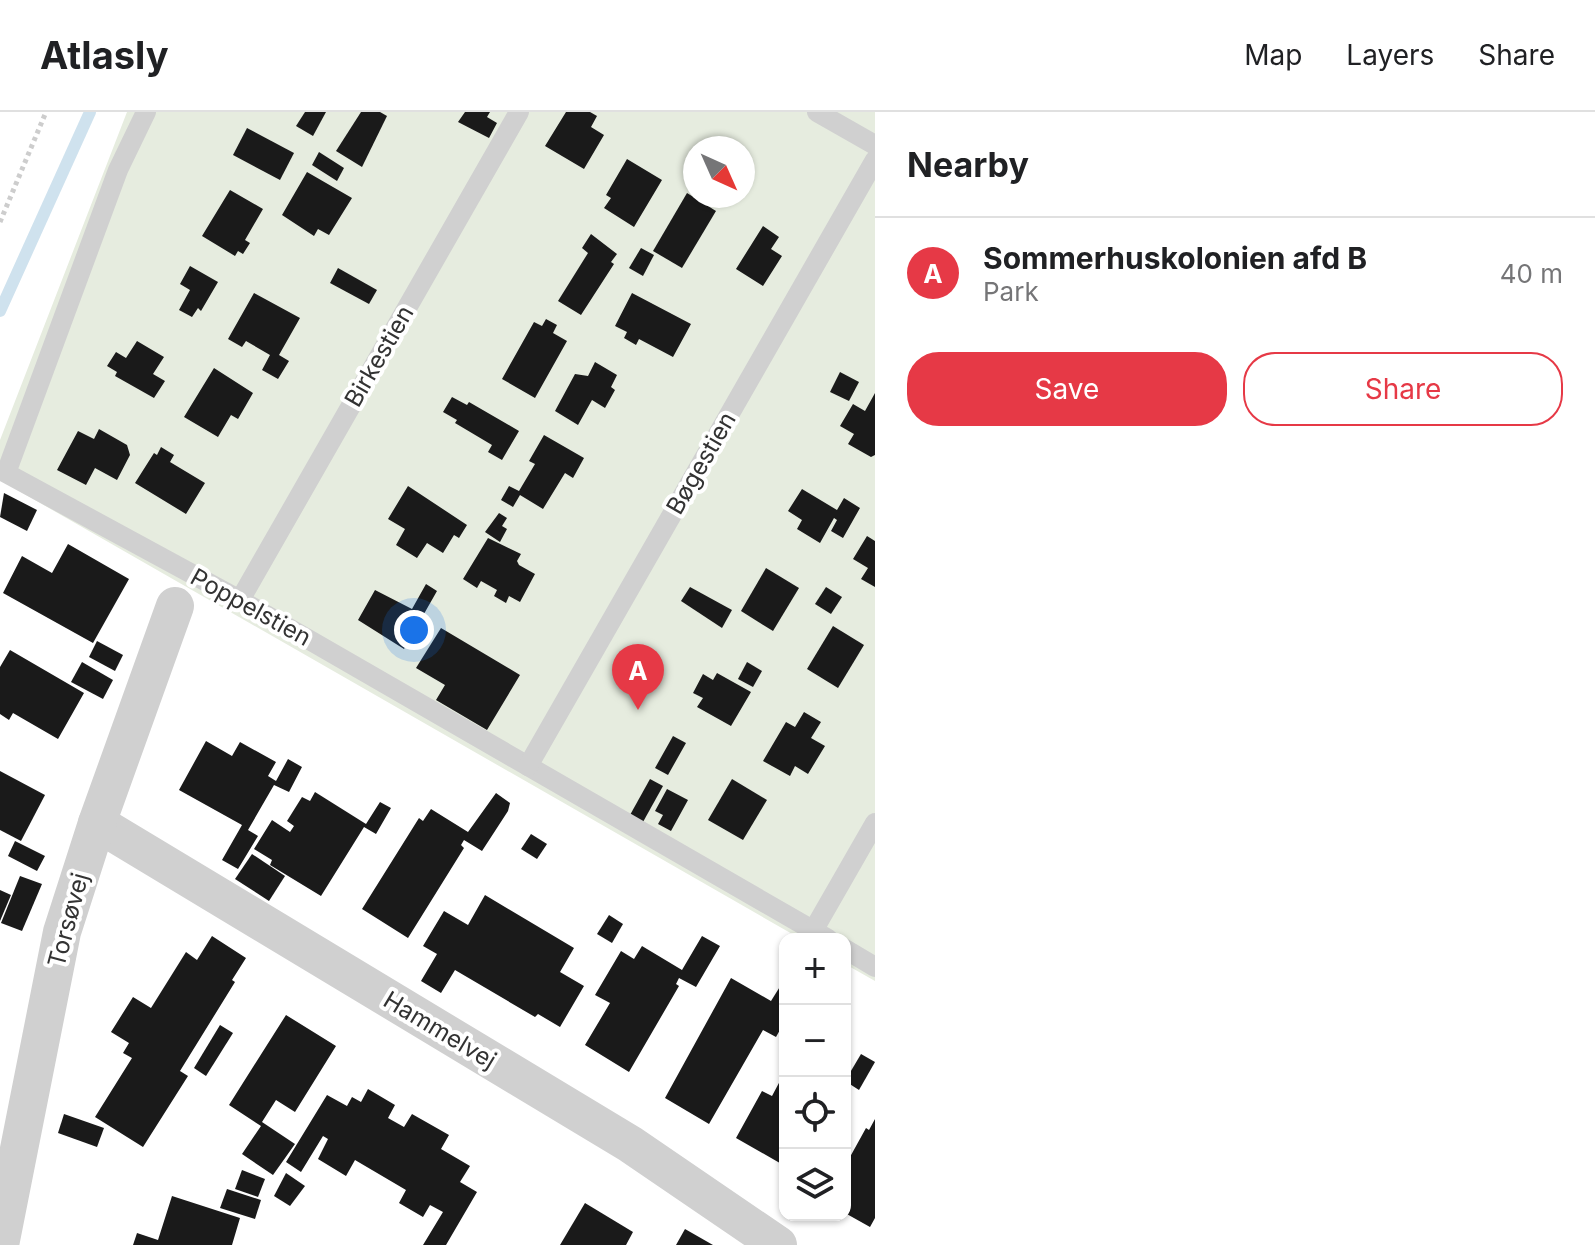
<!DOCTYPE html>
<meta charset="utf-8">
<style>
body{margin:0;font-family:Inter,sans-serif;background:#f6f6f6;color:#202124}
.controls{position:absolute;right:24px;bottom:24px;display:grid;overflow:hidden;border-radius:16px;box-shadow:0 2px 6px #0004}
.controls button{width:72px;height:72px;display:grid;place-items:center;padding:0;border:0;border-bottom:2px solid #e0e0e0;background:#fff;color:#202124;font:40px sans-serif}
.compass{position:absolute;left:683px;top:24px;width:72px;height:72px;border-radius:50%;background:#fff;box-shadow:0 2px 6px #0004;rotate:135deg}
.you{position:absolute;left:414px;top:518px;width:28px;height:28px;margin:-20px;border:6px solid #fff;border-radius:50%;background:#1a73e8;box-shadow:0 0 0 12px #1a73e833}
.badge{display:grid;place-items:center;width:52px;height:52px;border-radius:50%;background:#e63946;color:#fff;font-size:26px;font-weight:700}
.pin{position:absolute;translate:-50% -66px;filter:drop-shadow(0 2px 4px #0008)}
.pin::after{content:'';position:absolute;top:42px;width:28px;height:24px;background:inherit;clip-path:polygon(0 0,100% 0,50% 100%)}
.list{margin:0;padding:0;list-style:none}
h2{display:flex;justify-content:space-between;align-items:center;height:104px;margin:0;padding:0 32px;font-size:34px}
h2 small{font-size:26px;font-weight:400;color:#757577}
.list li{display:grid;grid-template-columns:52px 1fr auto;gap:24px;align-items:center;box-sizing:border-box;height:112px;padding:0 32px;border-top:2px solid #e0e0e0}
.list b{display:block;font-size:30px;white-space:nowrap}
.list p{margin:0;font-size:26px;white-space:nowrap;color:#757577}
.list em{font-size:26px;font-style:normal;color:#757577}
.actions{display:flex;gap:16px;padding:24px 32px}
.actions a{flex:1;padding:18px 0;border:2px solid #e63946;border-radius:32px;text-align:center;font-size:28px;color:#e63946}
.actions .main{background:#e63946;color:#fff}
.icon{flex:none;width:44px;height:44px;fill:none;stroke:currentColor;stroke-width:2;stroke-linecap:round;stroke-linejoin:round}
.map{position:relative;flex:none;width:875px;height:1133px;overflow:hidden}
header{display:flex;align-items:center;gap:48px;box-sizing:border-box;height:112px;padding:0 40px;background:#fff;border-bottom:2px solid #e0e0e0}
header strong{font-size:38px}
nav{display:flex;gap:44px;margin-inline-start:auto;font-size:28px}
main{display:flex}
aside{flex:1;background:#fff}
.map>svg:first-child{display:block}
.green{fill:#e6ecdf;fill-rule:evenodd}
.lines{fill:none;stroke-linecap:round;stroke-linejoin:round}
.stream{stroke:#cfe2ee;stroke-width:12}
.building{fill:#1a1a1a}
.path{stroke:#cdcdcd;stroke-width:5;stroke-dasharray:4 4;stroke-linecap:butt}
.lane{stroke:#d0d0d0;stroke-width:20}
.street{stroke:#d0d0d0;stroke-width:38}
.labels{text-anchor:middle;dominant-baseline:central;stroke-width:8;stroke-linejoin:round;paint-order:stroke}
.street-label{font-size:24px;fill:#333;stroke:#fff}
</style>
<header>
<strong>Atlasly</strong>
<nav><a>Map</a><a>Layers</a><a>Share</a></nav>
</header>
<main>
<div class="map">
<svg width="875" height="1133" viewBox="0 0 875 1133">
<rect width="100%" height="100%" fill="#fff"/>
<path class="green" d="M127,0H875V869L845,852V827H801L0,368V328ZM695,36H743V84H695Z"/>
<g class="lines">
<polyline class="stream" points="0,199 90,0"/>
</g>
<g class="building">
<polygon points="305,0 326,0 313,24 296,14"/>
<polygon points="361,0 380,0 387,4 362,55 336,39"/>
<polygon points="465,0 490,0 487,5 497,11 489,26 458,10"/>
<polygon points="566,0 590,0 597,4 591,15 604,23 584,57 545,34"/>
<polygon points="247,16 294,41 280,68 233,43"/>
<polygon points="319,40 344,56 337,69 312,53"/>
<polygon points="627,47 662,68 634,115 604,96 611,86 606,83"/>
<polygon points="307,60 352,86 329,123 318,117 314,124 282,103"/>
<polygon points="230,78 263,97 245,128 250,131 243,142 238,139 235,144 202,124"/>
<polygon points="687,81 716,99 682,156 653,139"/>
<polygon points="763,114 779,125 771,137 782,144 763,174 736,157"/>
<polygon points="591,122 617,142 611,150 614,152 581,203 558,189 588,141 582,136"/>
<polygon points="641,136 654,143 643,164 629,156"/>
<polygon points="190,154 218,170 201,199 198,196 192,205 179,198 190,178 180,172"/>
<polygon points="338,156 377,178 369,192 330,171"/>
<polygon points="254,181 300,206 279,243 289,249 278,267 262,258 270,243 246,229 242,235 228,227"/>
<polygon points="632,181 691,212 673,245 639,227 636,233 624,226 627,220 615,214"/>
<polygon points="546,207 557,213 553,221 567,229 535,286 502,267 534,210 542,214"/>
<polygon points="137,229 164,245 153,262 165,269 154,286 115,264 117,260 107,254 116,240 126,246"/>
<polygon points="595,250 617,263 611,275 615,278 605,296 592,288 578,313 555,299 575,262 588,264"/>
<polygon points="214,256 253,281 238,307 231,303 218,325 184,305"/>
<polygon points="840,260 859,270 849,289 830,280"/>
<polygon points="875,281 875,343 871,345 848,332 854,322 840,314 853,292 865,299"/>
<polygon points="452,285 467,293 469,290 519,319 502,348 488,340 492,333 455,311 457,308 443,300"/>
<polygon points="99,317 127,333 130,343 117,368 95,356 86,373 57,358 78,319 94,327"/>
<polygon points="544,323 584,346 573,366 565,361 543,397 520,383 513,395 501,388 509,374 519,379 535,352 529,349"/>
<polygon points="161,335 174,343 170,350 205,371 186,402 135,371 154,341 157,343"/>
<polygon points="408,374 467,413 459,426 454,423 443,441 427,431 417,446 396,433 405,417 388,407"/>
<polygon points="802,377 837,398 844,386 860,396 843,426 831,419 837,408 834,406 820,431 797,417 802,408 788,399"/>
<polygon points="4,381 37,398 27,419 0,405"/>
<polygon points="499,401 507,406 502,414 507,417 500,430 485,420"/>
<polygon points="867,424 875,429 875,475 861,467 868,456 853,447"/>
<polygon points="488,426 521,442 517,449 519,453 535,462 520,490 509,484 506,491 494,484 497,478 481,469 477,476 463,467"/>
<polygon points="68,432 129,467 93,531 3,481 22,444 52,461"/>
<polygon points="766,456 799,476 773,519 741,499"/>
<polygon points="426,472 437,479 404,537 358,508 375,478 412,497"/>
<polygon points="690,475 732,498 722,516 681,489"/>
<polygon points="826,475 842,485 831,502 815,492"/>
<polygon points="833,514 864,533 838,576 807,557"/>
<polygon points="441,516 520,563 487,618 436,588 445,573 416,556"/>
<polygon points="97,529 123,543 115,559 89,545"/>
<polygon points="10,538 84,581 58,627 13,601 9,608 0,602 0,555"/>
<polygon points="82,550 113,568 103,587 71,570"/>
<polygon points="747,550 762,559 753,575 738,567"/>
<polygon points="717,561 751,580 731,614 697,595 703,586 693,581 703,562 713,568"/>
<polygon points="804,600 821,610 811,626 825,634 808,662 795,654 790,664 763,649 786,610 795,615"/>
<polygon points="673,624 686,631 668,663 655,656"/>
<polygon points="206,629 232,644 240,630 276,650 268,664 276,669 288,647 302,655 289,680 274,673 248,718 258,724 238,757 222,748 242,713 179,678"/>
<polygon points="0,659 45,683 21,729 0,718"/>
<polygon points="650,667 663,674 643,710 630,703"/>
<polygon points="732,667 767,688 743,728 708,708"/>
<polygon points="667,677 688,688 671,719 658,712 663,703 655,699"/>
<polygon points="315,680 366,712 380,690 391,696 376,722 364,715 321,784 270,753 272,748 254,737 272,708 290,720 294,714 287,709 302,685 310,689"/>
<polygon points="496,681 510,691 508,699 482,739 464,728 461,733 464,736 408,826 362,797 419,706 423,709 431,697 468,720"/>
<polygon points="531,722 547,732 537,747 521,737"/>
<polygon points="15,729 45,744 37,759 8,744"/>
<polygon points="252,742 285,764 269,789 235,767"/>
<polygon points="20,764 42,772 22,819 1,811"/>
<polygon points="0,778 11,783 0,809"/>
<polygon points="485,783 574,836 560,860 584,874 560,915 538,902 535,905 455,858 441,881 421,869 437,842 423,834 444,799 468,813"/>
<polygon points="609,803 623,812 612,831 597,822"/>
<polygon points="212,824 246,846 232,868 235,870 180,959 188,964 143,1035 95,1005 132,946 123,941 129,931 111,920 133,885 151,896 186,840 197,848"/>
<polygon points="702,824 720,834 696,875 679,866 676,872 679,874 629,960 585,933 610,891 595,883 621,839 634,847 642,834 682,858"/>
<polygon points="731,866 771,889 781,873 785,875 785,909 776,925 763,918 709,1012 665,986"/>
<polygon points="286,903 336,934 295,1000 276,988 262,1010 295,1032 273,1063 242,1042 261,1014 229,993"/>
<polygon points="220,913 233,921 206,964 194,956"/>
<polygon points="861,942 875,950 859,978 845,969"/>
<polygon points="780,969 785,972 785,1054 736,1026 762,979 772,984"/>
<polygon points="368,977 395,993 388,1006 404,1015 412,1002 449,1023 441,1037 470,1054 460,1070 477,1080 446,1133 423,1133 443,1100 430,1093 423,1105 399,1091 406,1078 355,1048 346,1064 318,1047 328,1027 323,1024 301,1060 286,1050 327,983 347,994 352,985 361,990"/>
<polygon points="64,1002 104,1016 97,1035 58,1021"/>
<polygon points="875,1007 875,1106 870,1115 845,1101 845,1054 866,1016 869,1018"/>
<polygon points="242,1058 265,1067 258,1085 235,1077"/>
<polygon points="286,1061 305,1074 290,1094 274,1084"/>
<polygon points="227,1077 261,1088 255,1107 220,1096"/>
<polygon points="172,1084 240,1106 232,1133 133,1133 137,1121 158,1128"/>
<polygon points="585,1091 633,1120 626,1133 560,1133"/>
<polygon points="685,1117 713,1133 676,1133"/>
</g>
<g class="lines">
<polyline class="path" points="0,110 46,0"/>
<g class="lane">
<polyline points="146,0 118,58 6,361 240,488 828,827"/>
<polyline points="817,0 875,33"/>
<polyline points="240,488 519,0"/>
<polyline points="528,654 875,48"/>
<polyline points="813,819 875,711"/>
<polyline points="845,837 875,855"/>
</g>
<g class="street">
<polyline points="97,711 630,1032 778,1133"/>
<polyline points="0,1133 62,820 97,711 175,494"/>
</g>
</g>
<g class="labels">
<g class="street-label">
<text transform="translate(379 244) rotate(-60)">Birkestien</text>
<text transform="translate(701 351) rotate(-60)">Bøgestien</text>
<text transform="translate(251 495) rotate(29)">Poppelstien</text>
<text transform="translate(68 808) rotate(-75)">Torsøvej</text>
<text transform="translate(440 918) rotate(31)">Hammelvej</text>
</g>
</g>
</svg>
<div class="controls">
<button>+</button>
<button>−</button>
<button><svg class="icon" aria-label="locate" viewBox="0 0 24 24"><circle cx="12" cy="12" r="6"/><path d="M12 2v4M12 18v4M2 12h4M18 12h4"/></svg></button>
<button><svg class="icon" aria-label="layers" viewBox="0 0 24 24"><path d="M12 4l9 5-9 5-9-5zM3 14l9 5 9-5"/></svg></button>
</div>
<svg class="compass" viewBox="-18 -18 36 36"><path d="M0-13l5 13h-10z" fill="#e53935"/><path d="M0 13l5-13h-10z" fill="#757577"/></svg>
<div class="you"></div>
<div class="pin badge" style="left:638px;top:598px">A</div>
</div>
<aside>
<h2>Nearby<small></small></h2>
<ul class="list">
<li><span class="badge">A</span><div><b>Sommerhuskolonien afd B</b><p>Park</p></div><em>40 m</em></li>
</ul>
<div class="actions"><a class="main">Save</a><a>Share</a></div>
</aside>
</main>
